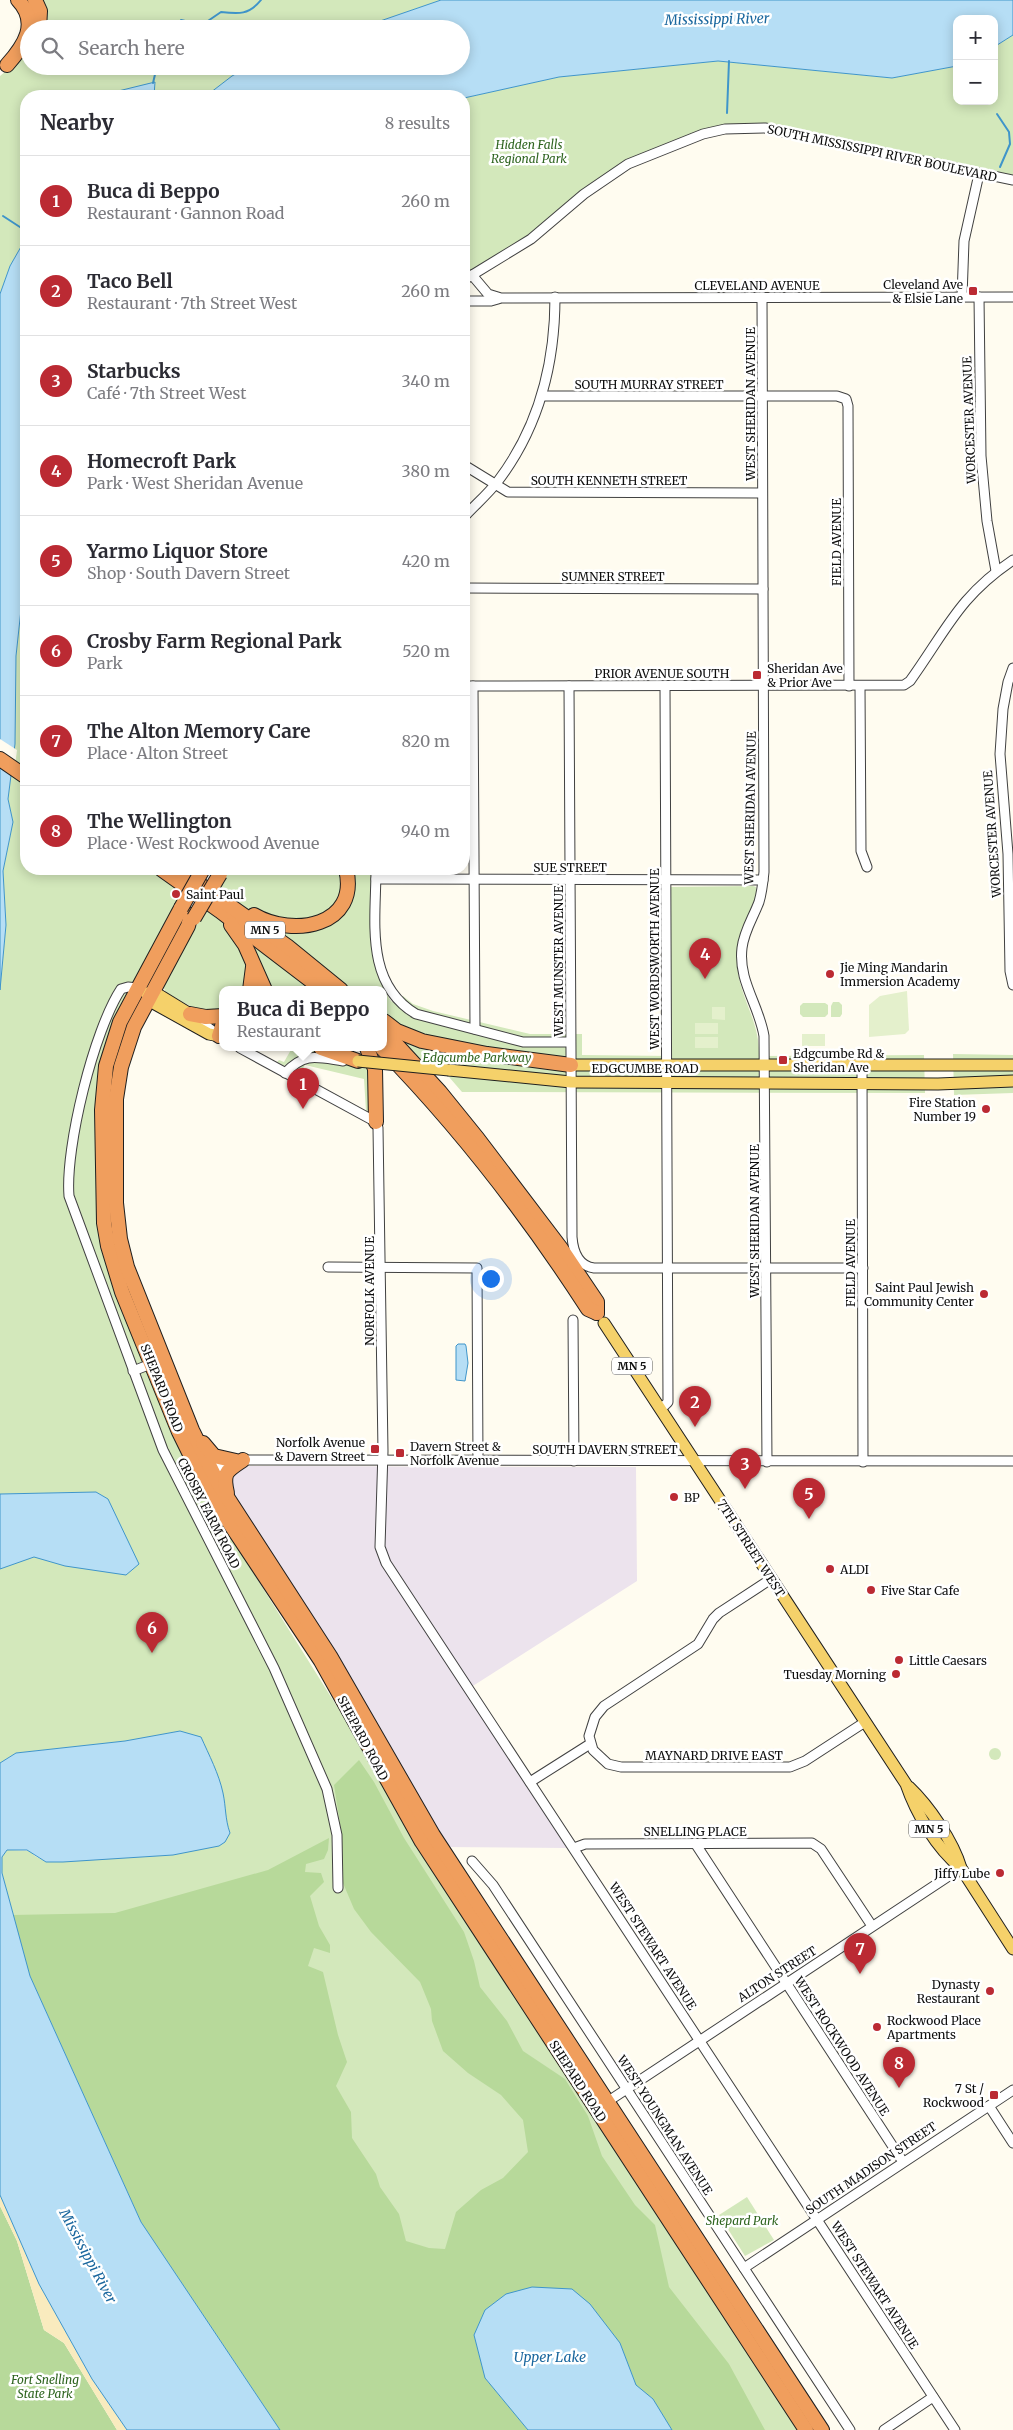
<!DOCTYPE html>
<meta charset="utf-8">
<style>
body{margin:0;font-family:Merriweather,serif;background:#f2f2f3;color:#2b2b33}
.controls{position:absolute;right:15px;top:15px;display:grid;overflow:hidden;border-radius:10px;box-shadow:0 2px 12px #0003}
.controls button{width:45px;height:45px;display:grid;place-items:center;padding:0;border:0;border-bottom:1px solid #e1e1e2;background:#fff;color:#2b2b33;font:25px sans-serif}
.you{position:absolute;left:490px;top:1278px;width:18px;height:18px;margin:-12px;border:4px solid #fff;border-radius:50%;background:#1a73e8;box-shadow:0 0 0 8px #1a73e833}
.badge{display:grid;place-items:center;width:32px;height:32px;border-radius:50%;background:#bb2a33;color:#fff;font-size:16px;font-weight:700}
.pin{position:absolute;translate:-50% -41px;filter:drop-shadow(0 1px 2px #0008)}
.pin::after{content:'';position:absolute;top:26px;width:18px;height:15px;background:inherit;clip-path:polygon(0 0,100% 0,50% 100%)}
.popup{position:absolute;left:219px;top:986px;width:168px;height:65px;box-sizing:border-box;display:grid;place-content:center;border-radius:10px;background:#fff;filter:drop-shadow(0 1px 4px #0005);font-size:16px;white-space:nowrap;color:#7c7c81}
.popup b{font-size:19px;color:#2b2b33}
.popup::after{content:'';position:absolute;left:50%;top:100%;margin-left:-10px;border:10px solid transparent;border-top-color:#fff}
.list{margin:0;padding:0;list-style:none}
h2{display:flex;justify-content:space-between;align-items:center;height:65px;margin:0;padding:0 20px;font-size:21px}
h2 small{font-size:16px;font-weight:400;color:#7c7c81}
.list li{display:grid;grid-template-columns:32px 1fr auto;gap:15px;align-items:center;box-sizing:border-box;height:90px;padding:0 20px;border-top:1px solid #e1e1e2}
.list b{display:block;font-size:19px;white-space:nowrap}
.list p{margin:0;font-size:16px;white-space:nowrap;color:#7c7c81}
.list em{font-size:16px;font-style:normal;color:#7c7c81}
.icon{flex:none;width:28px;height:28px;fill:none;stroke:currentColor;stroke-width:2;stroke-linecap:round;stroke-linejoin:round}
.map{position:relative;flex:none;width:1013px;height:2430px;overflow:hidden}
.search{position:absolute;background:#fff;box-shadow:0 2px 12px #0003;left:20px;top:20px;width:450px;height:55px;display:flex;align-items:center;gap:12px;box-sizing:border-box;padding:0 18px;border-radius:28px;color:#7c7c81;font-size:19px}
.panel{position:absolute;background:#fff;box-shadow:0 2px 12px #0003;left:20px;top:90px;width:450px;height:785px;border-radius:20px}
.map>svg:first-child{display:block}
.industrial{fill:#ece3ed}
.green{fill:#d3e8bb}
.forest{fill:#b7d99a}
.sand{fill:#f9ebbe}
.pitch{fill:#e4f0cc}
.water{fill:#b6def5;stroke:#3f95ca}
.pier{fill:#fffcf0}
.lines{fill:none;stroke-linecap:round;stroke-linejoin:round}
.stream{stroke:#3f95ca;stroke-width:2}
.minor-casing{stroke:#414141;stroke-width:11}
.major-casing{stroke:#1f1f1f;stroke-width:13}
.highway-casing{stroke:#1f1f1f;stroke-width:16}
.minor{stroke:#fff;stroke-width:9}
.major{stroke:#f5d16a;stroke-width:11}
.highway{stroke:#f09e5d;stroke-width:14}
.major-bridge-casing{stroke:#1f1f1f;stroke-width:13;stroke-linecap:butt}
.highway-bridge-casing{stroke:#1f1f1f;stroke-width:16;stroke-linecap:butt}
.major-bridge{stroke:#f5d16a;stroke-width:11}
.highway-bridge{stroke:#f09e5d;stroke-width:14}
.poi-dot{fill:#bb2a33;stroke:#fff;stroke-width:2}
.labels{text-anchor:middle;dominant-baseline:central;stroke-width:5;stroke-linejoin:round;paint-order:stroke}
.shield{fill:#fff;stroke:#565656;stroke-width:1}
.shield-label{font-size:11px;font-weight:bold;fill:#0e0e0e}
.park-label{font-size:12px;font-style:italic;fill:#2f6520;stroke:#fff}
.street-label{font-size:12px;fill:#0e0e0e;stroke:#fff}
.poi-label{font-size:12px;fill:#0e0e0e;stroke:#fff;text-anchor:start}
.water-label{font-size:14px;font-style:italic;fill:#1a679e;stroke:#fff}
</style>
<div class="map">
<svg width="1013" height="2430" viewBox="0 0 1013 2430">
<rect width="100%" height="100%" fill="#fffcf0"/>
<polygon class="industrial" points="242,1466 636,1467 637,1581 465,1691 567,1848 444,1847 231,1491 228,1475"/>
<g class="green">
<polygon points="43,0 441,0 357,29 43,29"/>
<polygon points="1013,35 1013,175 771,126 679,140 605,174 514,248 464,277 464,98 559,77 718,61 892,78 957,66 957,101 994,101 994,47"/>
<polygon points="29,52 29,66 250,66 232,76 206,96 154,96 155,83 105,96 26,96 26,238 10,266 0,294 0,76"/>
<polygon points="26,563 26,869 196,869 116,1021 100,1209 194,1475 249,1566 591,2112 802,2430 280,2430 30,1976 2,1873 2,1856 7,1850 30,1851 35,1856 46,1862 173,1855 230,1833 225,1821 223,1794 180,1731 126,1741 16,1753 0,1763 0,1569 34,1556 65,1566 108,1499 96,1492 0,1494 0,990 6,925 3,871 13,822 8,799 15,744 16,656"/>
<polygon points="227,869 343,869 344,874 338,905 306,923 254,913 218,888"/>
<path d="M350,869H372C372,914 364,964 392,1002L403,996L413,1004L433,1011L530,1034H582V1055L671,1056V887L753,886L756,887C760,900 740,930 738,948C732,991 760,1014 759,1056L924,1055L925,1093L462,1092L437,1063L422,1061L383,1019V990H351L274,927L329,923Z"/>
<polygon points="206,908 228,927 248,960 247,990 223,990 223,1012 201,1012 166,993 163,986 171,967 180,956"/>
<polygon points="246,937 312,990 268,990"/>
<polygon points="833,1002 839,1002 842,1005 842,1014 840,1017 831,1017 831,1006"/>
<polygon points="803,1003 825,1003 828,1005 828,1014 825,1017 803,1017 800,1014 800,1006"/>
<polygon points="292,1048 315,1048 326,1055 302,1054 284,1066 277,1062 279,1060 284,1062"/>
<polygon points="953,1054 1013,1055 1013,1093 954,1095"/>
<polygon points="308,1060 371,1067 370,1110 366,1111 364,1079 305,1065 299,1075 295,1072 295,1068"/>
<circle cx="995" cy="1754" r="6"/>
<polygon points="747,2197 774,2240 745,2256 719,2215"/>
</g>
<g class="forest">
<polygon points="359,1760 374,1782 404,1838 464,1932 474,1961 480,1987 507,2021 523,2051 565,2079 588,2116 602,2156 635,2205 655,2225 669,2287 729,2364 765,2430 672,2430 653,2399 636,2385 620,2343 506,2294 485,2310 474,2335 485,2378 528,2430 280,2430 141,2222 30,1976 12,1915 115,1913 268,1870 329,1838 328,1850 324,1859 306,1864 305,1872 321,1873 324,1882 310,1896 319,1926 330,1945 330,1953 314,1948 308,1966 323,1972 338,2035 347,2062 336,2086 351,2112 352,2138 376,2174 380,2187 399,2214 406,2241 429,2248 445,2249 456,2212 481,2190 503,2178 528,2152 523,2120 501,2095 468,2073 443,2051 432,2021 431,2009 420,1982 371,1932 354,1909 343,1883 342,1836 334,1785"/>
<polygon points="0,2206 17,2241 44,2330 64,2343 117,2430 0,2430"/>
</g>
<polygon class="sand" points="0,2195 39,2284 92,2379 127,2430 117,2430 64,2343 44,2330 17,2241 0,2206"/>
<g class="pitch">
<polygon points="907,991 909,1030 905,1034 869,1037 869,1005 880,996"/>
<polygon points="712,1007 725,1007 725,1020 712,1019"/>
<rect x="695" y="1023" width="23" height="11"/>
<rect x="802" y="1034" width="23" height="12"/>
<rect x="695" y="1037" width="23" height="11"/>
</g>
<g class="water">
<polygon points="441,0 1013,0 1013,35 994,47 994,19 957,19 957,66 892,78 718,61 559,77 464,98 464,96 206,96 232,76 250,66 461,66 461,29 357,29"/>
<polygon points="155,82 154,96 105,96 106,94"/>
<polygon points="26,238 26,563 16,656 15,744 8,799 13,822 3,871 6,925 0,990 0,294 10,266"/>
<polygon points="458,1344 465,1344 466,1346 468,1363 465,1381 456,1380 456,1346"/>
<polygon points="96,1492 108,1499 139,1564 126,1575 65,1566 34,1557 0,1569 0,1494"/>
<path d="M180,1731L201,1737C209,1755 219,1774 223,1793C226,1807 225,1819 230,1833L225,1842L219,1846L173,1855L63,1862H46L27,1850H7L2,1857V1873L30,1976L141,2222L280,2430H127L92,2379L39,2284L0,2195V1763L16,1753L125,1741Z"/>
<polygon points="532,2287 572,2289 590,2304 620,2343 636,2385 653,2399 672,2430 528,2430 485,2378 474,2335 485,2310 506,2294"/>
</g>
<polygon class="pier" points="0,739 17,750 14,773 0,764"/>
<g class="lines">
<g class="stream">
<path d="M175,29L181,20L202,25L221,12C239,14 249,15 261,0"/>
<polyline points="153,83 157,66"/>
<polyline points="727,113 729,61"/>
<polyline points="997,114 1009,132 1010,144 1000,167"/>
<polyline points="3,216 26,231"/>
</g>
<defs>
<g id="minor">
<polyline points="472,275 488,294 501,298 1013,297"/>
<polyline points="464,280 531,239 584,194 628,164 703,134 725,129 765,128 1013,180"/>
<path d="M762,297L764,872C763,882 762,892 759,902C753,918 744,931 742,948C738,981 759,1005 764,1036L767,1462"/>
<polyline points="962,297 964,241 979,174"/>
<polyline points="979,297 981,456 987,521 996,571"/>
<polyline points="464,301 491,301 498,299"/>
<polyline points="542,396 837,396 846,399 848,406 849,686"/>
<polyline points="464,465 508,492 762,493"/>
<path d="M464,517C475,505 488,494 498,481C539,427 555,364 555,297"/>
<polyline points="464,588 763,589"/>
<polyline points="1013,668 1008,682 1003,709 1000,754 1008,854 1010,971 1013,985"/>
<path d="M464,686L904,685L910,681C946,631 959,596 1013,560"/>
<polyline points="473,686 475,1029"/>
<path d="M569,686L572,1237C573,1250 578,1266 594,1268H863"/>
<polyline points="860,686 861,851 867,867"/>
<path d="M376,869C376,920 364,983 416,1014L523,1042H570"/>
<polyline points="376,879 763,880"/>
<path d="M138,988L128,987L121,989C94,1030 65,1147 69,1196L163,1450L274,1668L327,1789L337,1835L338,1888"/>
<polyline points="193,1016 217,1034"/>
<polyline points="240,1048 376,1122 378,1128 383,1451 380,1547 386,1563 955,2430"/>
<polyline points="862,1065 863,1462"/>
<path d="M285,1073C305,1052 316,1057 343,1061"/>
<polyline points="328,1267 477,1268 478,1461"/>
<polyline points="573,1320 574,1461"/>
<polyline points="133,1371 156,1362"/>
<polyline points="661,1409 668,1402 665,686"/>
<polyline points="208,1473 224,1464 243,1460 1013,1461"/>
<polyline points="771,1579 719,1613 713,1619 698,1644 604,1706 595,1717 589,1736 593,1750 608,1764 621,1767 790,1767 805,1761 865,1722"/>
<polyline points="530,1782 590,1744"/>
<polyline points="695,1843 903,2162"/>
<polyline points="574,1848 585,1844 812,1843 821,1849 872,1926"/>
<polyline points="472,1861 493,1885 850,2430"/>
<polyline points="607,2102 961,1868"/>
<polyline points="989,2106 1013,2143"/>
<polyline points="744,2268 1013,2090"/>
<polyline points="884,2430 933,2397"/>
</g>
<g id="major">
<polyline points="146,993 159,995 190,1014"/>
<polyline points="150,995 155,1004 209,1034 219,1036"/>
<polyline points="571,1065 1013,1065"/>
<polyline points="449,1070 571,1082 938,1084 1013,1081"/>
<path d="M604,1323L906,1784C916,1813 936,1848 961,1868"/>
<path d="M909,1787C929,1806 953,1841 961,1868L1013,1949"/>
</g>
<g id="highway">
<polyline points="35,0 40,11 39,29"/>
<path d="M7,65C24,46 40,23 18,0"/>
<polyline points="0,759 26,777"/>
<polyline points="161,869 220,911 323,990"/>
<polyline points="178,869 287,946 341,990"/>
<polyline points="181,908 120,1022 106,1066 102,1110 104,1223 108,1246 122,1292 179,1432 207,1489 321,1661 422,1842 806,2430"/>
<polyline points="191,915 188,926 134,1027 121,1067 116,1099 116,1203 120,1239 127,1267 192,1430 218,1483 330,1656 433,1835 822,2430"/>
<path d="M254,915C293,938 360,926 346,869"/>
<polyline points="231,925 245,945 265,990"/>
<polyline points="250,990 253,967"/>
<polyline points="190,1014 206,1017 223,1016"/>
<polyline points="384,1021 397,1031 422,1041 487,1054 571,1065"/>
<polyline points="383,1030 440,1092 478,1139 560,1247 597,1302 597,1313"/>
<polyline points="219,1036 223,1023"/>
<polyline points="321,1048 358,1061"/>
<polyline points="367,1048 375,1069 376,1122"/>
<path d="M382,1048C459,1127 528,1216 588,1309L597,1313"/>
<polyline points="203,1443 214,1456 236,1461"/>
<path d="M227,1493C222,1472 227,1471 243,1460"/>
</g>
</defs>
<use href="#minor" class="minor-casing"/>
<use href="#major" class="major-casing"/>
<use href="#highway" class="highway-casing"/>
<use href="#minor" class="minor"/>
<use href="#major" class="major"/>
<use href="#highway" class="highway"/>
<defs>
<polyline id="major-bridge" points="358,1061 449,1070"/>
<g id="highway-bridge">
<polyline points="181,908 203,869"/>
<polyline points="194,918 220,874"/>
</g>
</defs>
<use href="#major-bridge" class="major-bridge-casing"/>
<use href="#highway-bridge" class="highway-bridge-casing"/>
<use href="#major-bridge" class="major-bridge"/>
<use href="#highway-bridge" class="highway-bridge"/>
</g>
<g class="poi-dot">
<rect x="968" y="286" width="10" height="10" rx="2.5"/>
<rect x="752" y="670" width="10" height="10" rx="2.5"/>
<circle cx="176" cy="894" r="5"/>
<circle cx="830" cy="974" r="5"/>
<rect x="778" y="1055" width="10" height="10" rx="2.5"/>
<circle cx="986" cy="1109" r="5"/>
<circle cx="984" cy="1294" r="5"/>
<rect x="370" y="1444" width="10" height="10" rx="2.5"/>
<rect x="395" y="1448" width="10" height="10" rx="2.5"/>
<circle cx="674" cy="1497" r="5"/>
<circle cx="830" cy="1569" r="5"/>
<circle cx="871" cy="1590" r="5"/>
<circle cx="899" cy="1660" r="5"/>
<circle cx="896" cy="1674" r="5"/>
<circle cx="1000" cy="1873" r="5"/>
<circle cx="990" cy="1991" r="5"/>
<circle cx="877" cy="2027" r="5"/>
<rect x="989" y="2090" width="10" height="10" rx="2.5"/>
</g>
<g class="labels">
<g class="shield">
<rect x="245" y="921.5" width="40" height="17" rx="4"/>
<rect x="612" y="1357.5" width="40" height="17" rx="4"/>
<rect x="909" y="1820.5" width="40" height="17" rx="4"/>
</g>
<g class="shield-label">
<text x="265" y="930">MN 5</text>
<text x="632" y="1366">MN 5</text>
<text x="929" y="1829">MN 5</text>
</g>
<g class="park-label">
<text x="529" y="144">Hidden Falls<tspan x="529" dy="14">Regional Park</tspan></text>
<text x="477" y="1057">Edgcumbe Parkway</text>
<text x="742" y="2220">Shepard Park</text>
<text x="45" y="2379">Fort Snelling<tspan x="45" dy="14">State Park</tspan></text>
</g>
<g class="street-label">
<text transform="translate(882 153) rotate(12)">SOUTH MISSISSIPPI RIVER BOULEVARD</text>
<text x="757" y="285">CLEVELAND AVENUE</text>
<text x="649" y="384">SOUTH MURRAY STREET</text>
<text transform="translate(750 404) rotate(-90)">WEST SHERIDAN AVENUE</text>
<text transform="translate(969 420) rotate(-92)">WORCESTER AVENUE</text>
<text x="609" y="480">SOUTH KENNETH STREET</text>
<text transform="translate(836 542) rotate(-90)">FIELD AVENUE</text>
<text x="613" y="576">SUMNER STREET</text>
<text x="662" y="673">PRIOR AVENUE SOUTH</text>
<text transform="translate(750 808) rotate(-89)">WEST SHERIDAN AVENUE</text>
<text transform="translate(992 834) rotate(-94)">WORCESTER AVENUE</text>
<text x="570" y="867">SUE STREET</text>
<text transform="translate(654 959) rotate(-90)">WEST WORDSWORTH AVENUE</text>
<text transform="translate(558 961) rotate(-90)">WEST MUNSTER AVENUE</text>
<text x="645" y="1068">EDGCUMBE ROAD</text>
<text transform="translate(754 1221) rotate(-90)">WEST SHERIDAN AVENUE</text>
<text transform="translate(850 1263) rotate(-90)">FIELD AVENUE</text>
<text transform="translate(369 1291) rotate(-90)">NORFOLK AVENUE</text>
<text transform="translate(162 1388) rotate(68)">SHEPARD ROAD</text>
<text x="605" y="1449">SOUTH DAVERN STREET</text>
<text transform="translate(209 1513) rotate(63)">CROSBY FARM ROAD</text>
<text transform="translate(751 1548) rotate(57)">7TH STREET WEST</text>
<text transform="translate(363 1738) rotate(62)">SHEPARD ROAD</text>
<text x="714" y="1755">MAYNARD DRIVE EAST</text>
<text x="695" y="1831">SNELLING PLACE</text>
<text transform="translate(653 1946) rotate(57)">WEST STEWART AVENUE</text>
<text transform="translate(777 1974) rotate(-33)">ALTON STREET</text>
<text transform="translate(842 2046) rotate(57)">WEST ROCKWOOD AVENUE</text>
<text transform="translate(578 2081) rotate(57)">SHEPARD ROAD</text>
<text transform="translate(665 2125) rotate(57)">WEST YOUNGMAN AVENUE</text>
<text transform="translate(871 2168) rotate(-34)">SOUTH MADISON STREET</text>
<text transform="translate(875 2285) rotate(57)">WEST STEWART AVENUE</text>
</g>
<g class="poi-label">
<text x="963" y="284" text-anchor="end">Cleveland Ave<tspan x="963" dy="14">&amp; Elsie Lane</tspan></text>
<text x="767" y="668">Sheridan Ave<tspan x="767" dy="14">&amp; Prior Ave</tspan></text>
<text x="186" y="894">Saint Paul</text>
<text x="840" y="967">Jie Ming Mandarin<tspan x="840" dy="14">Immersion Academy</tspan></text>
<text x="793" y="1053">Edgcumbe Rd &amp;<tspan x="793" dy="14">Sheridan Ave</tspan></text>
<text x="976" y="1102" text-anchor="end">Fire Station<tspan x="976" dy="14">Number 19</tspan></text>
<text x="974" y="1287" text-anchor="end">Saint Paul Jewish<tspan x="974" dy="14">Community Center</tspan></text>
<text x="365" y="1442" text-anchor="end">Norfolk Avenue<tspan x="365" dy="14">&amp; Davern Street</tspan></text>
<text x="410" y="1446">Davern Street &amp;<tspan x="410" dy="14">Norfolk Avenue</tspan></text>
<text x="684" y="1497">BP</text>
<text x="840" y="1569">ALDI</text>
<text x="881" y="1590">Five Star Cafe</text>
<text x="909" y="1660">Little Caesars</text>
<text x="886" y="1674" text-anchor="end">Tuesday Morning</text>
<text x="990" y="1873" text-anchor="end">Jiffy Lube</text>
<text x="980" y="1984" text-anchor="end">Dynasty<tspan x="980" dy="14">Restaurant</tspan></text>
<text x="887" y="2020">Rockwood Place<tspan x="887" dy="14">Apartments</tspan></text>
<text x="984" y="2088" text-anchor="end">7 St /<tspan x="984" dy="14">Rockwood</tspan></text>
</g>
<g class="water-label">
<text transform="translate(717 19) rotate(-1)">Mississippi River</text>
<text transform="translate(88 2256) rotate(62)">Mississippi River</text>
<text x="550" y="2357">Upper Lake</text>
</g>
</g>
</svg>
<div class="controls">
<button>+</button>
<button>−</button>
</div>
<div class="you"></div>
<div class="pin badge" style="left:303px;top:1109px">1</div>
<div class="popup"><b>Buca di Beppo</b>Restaurant</div>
<div class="pin badge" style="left:695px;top:1427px">2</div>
<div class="pin badge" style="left:745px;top:1489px">3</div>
<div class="pin badge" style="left:705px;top:979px">4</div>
<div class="pin badge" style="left:809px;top:1519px">5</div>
<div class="pin badge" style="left:152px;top:1653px">6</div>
<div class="pin badge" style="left:860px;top:1974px">7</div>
<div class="pin badge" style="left:899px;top:2088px">8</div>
<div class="search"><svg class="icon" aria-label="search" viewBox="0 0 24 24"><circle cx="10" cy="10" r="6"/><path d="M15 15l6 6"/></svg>Search here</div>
<section class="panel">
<h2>Nearby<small>8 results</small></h2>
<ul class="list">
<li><span class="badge">1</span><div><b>Buca di Beppo</b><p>Restaurant · Gannon Road</p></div><em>260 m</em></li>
<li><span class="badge">2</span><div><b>Taco Bell</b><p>Restaurant · 7th Street West</p></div><em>260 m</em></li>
<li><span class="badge">3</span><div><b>Starbucks</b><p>Café · 7th Street West</p></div><em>340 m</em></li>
<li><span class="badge">4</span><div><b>Homecroft Park</b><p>Park · West Sheridan Avenue</p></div><em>380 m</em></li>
<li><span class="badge">5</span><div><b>Yarmo Liquor Store</b><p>Shop · South Davern Street</p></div><em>420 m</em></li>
<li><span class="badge">6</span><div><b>Crosby Farm Regional Park</b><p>Park</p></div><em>520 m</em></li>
<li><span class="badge">7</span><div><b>The Alton Memory Care</b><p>Place · Alton Street</p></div><em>820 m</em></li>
<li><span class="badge">8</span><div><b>The Wellington</b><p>Place · West Rockwood Avenue</p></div><em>940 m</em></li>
</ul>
</section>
</div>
